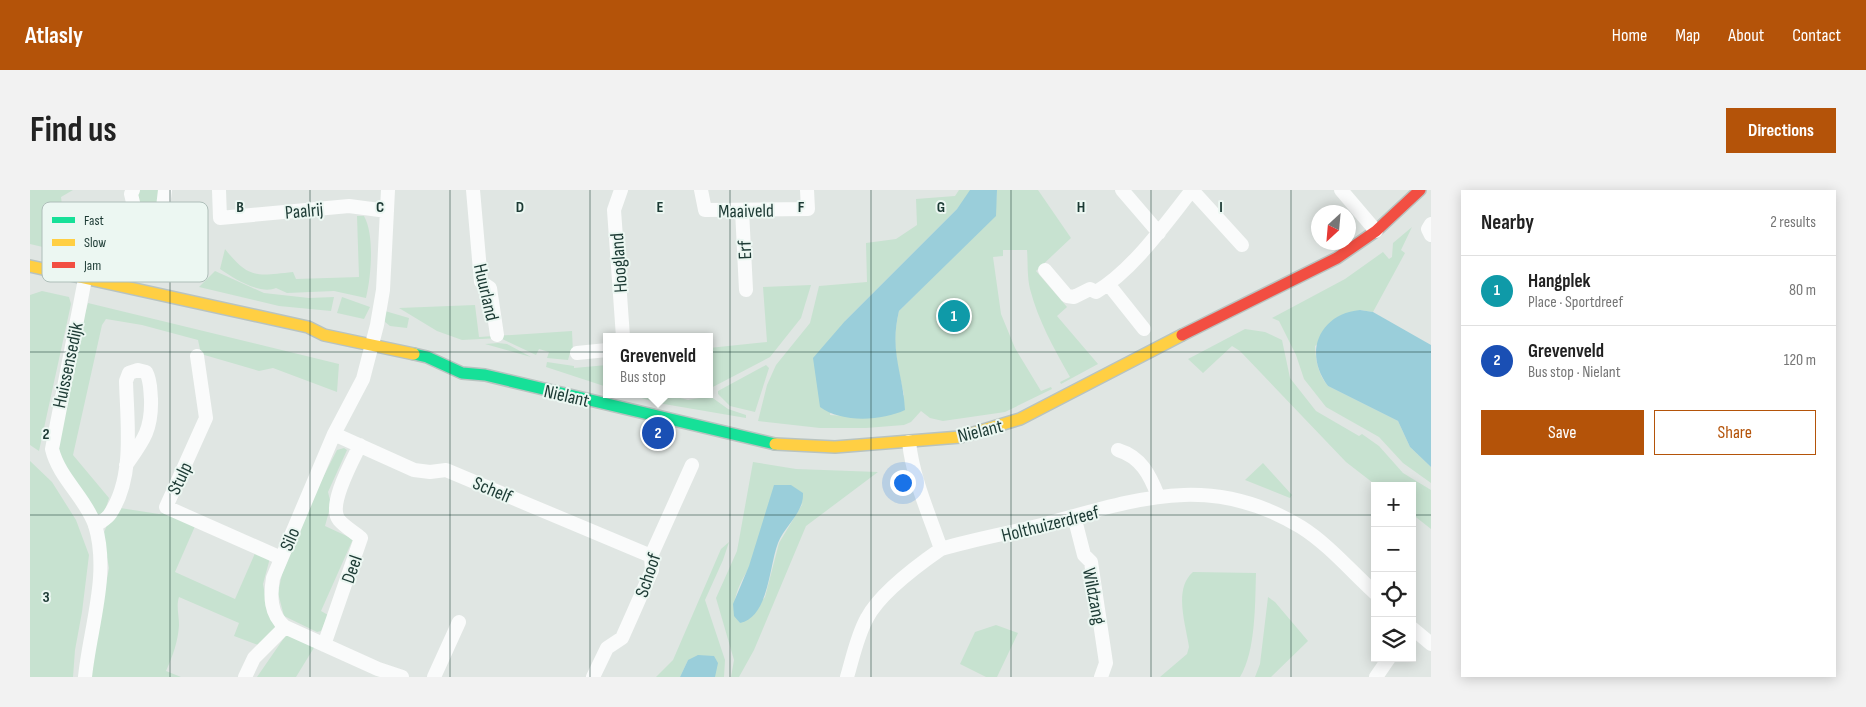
<!DOCTYPE html>
<meta charset="utf-8">
<style>
:root{--surface:#fff;--page:#f2f2f2;--text:#222;--muted:#767676;--line:#e0e0e0;--accent:#b45309}
body{margin:0;font-family:"Sofia Sans Condensed",sans-serif;background:var(--page);color:var(--text)}
.controls{position:absolute;right:15px;bottom:15px;display:grid;overflow:hidden;border-radius:0px;box-shadow:0 2px 12px #0003}
.controls button{width:45px;height:45px;display:grid;place-items:center;padding:0;border:0;border-bottom:1px solid var(--line);background:var(--surface);color:var(--text);font:25px sans-serif}
.compass{position:absolute;left:1281px;top:15px;width:45px;height:45px;border-radius:50%;background:var(--surface);box-shadow:0 2px 12px #0003;rotate:206deg}
.you{position:absolute;left:872px;top:292px;width:18px;height:18px;margin:-12px;border:4px solid #fff;border-radius:50%;background:#1a73e8;box-shadow:0 0 0 8px #1a73e833}
.badge{display:grid;place-items:center;width:32px;height:32px;border-radius:50%;background:var(--accent);color:#fff;font-size:16px;font-weight:700}
.pin{position:absolute;translate:-50% -50%;border:2px solid #fff;box-shadow:0 1px 5px #0006}
.popup{position:absolute;left:573px;top:143px;width:110px;height:65px;box-sizing:border-box;display:grid;place-content:center;border-radius:0px;background:var(--surface);filter:drop-shadow(0 1px 4px #0005);font-size:16px;white-space:nowrap;color:var(--muted)}
.popup b{font-size:19px;color:var(--text)}
.popup::after{content:'';position:absolute;left:50%;top:100%;margin-left:-10px;border:10px solid transparent;border-top-color:var(--surface)}
.list{margin:0;padding:0;list-style:none}
h2{display:flex;justify-content:space-between;align-items:center;height:65px;margin:0;padding:0 20px;font-size:21px}
h2 small{font-size:16px;font-weight:400;color:var(--muted)}
.list li{display:grid;grid-template-columns:32px 1fr auto;gap:15px;align-items:center;box-sizing:border-box;height:70px;padding:0 20px;border-top:1px solid var(--line)}
.list b{display:block;font-size:19px;white-space:nowrap}
.list p{margin:0;font-size:16px;white-space:nowrap;color:var(--muted)}
.list em{font-size:16px;font-style:normal;color:var(--muted)}
.actions{display:flex;gap:10px;padding:15px 20px}
.actions a{flex:1;padding:11px 0;border:1px solid var(--accent);border-radius:0px;text-align:center;font-size:18px;color:var(--accent)}
.actions .main{background:var(--accent);color:#fff}
.icon{flex:none;width:28px;height:28px;fill:none;stroke:currentColor;stroke-width:2;stroke-linecap:round;stroke-linejoin:round}
.map{position:relative;flex:none;width:1401px;height:487px;overflow:hidden;border-radius:0px}
header{display:flex;align-items:center;gap:30px;box-sizing:border-box;height:70px;padding:0 25px;background:var(--accent);color:#fff}
header strong{font-size:24px}
nav{display:flex;gap:28px;margin-inline-start:auto;font-size:18px}
.intro{display:flex;align-items:center;justify-content:space-between;box-sizing:border-box;height:120px;padding:0 30px}
h1{margin:0;font-size:35px}
.button{padding:12px 22px;border-radius:0px;background:var(--accent);color:#fff;font-size:18px;font-weight:700}
main{display:flex;gap:30px;padding:0 30px}
aside{flex:1;background:var(--surface);border-radius:0px;box-shadow:0 2px 12px #0003}
.map>svg:first-child{display:block}
.green{fill:#c7e2d0;fill-rule:evenodd}
.water{fill:#9aceda}
.lines{fill:none;stroke-linecap:round;stroke-linejoin:round}
.fast-casing{stroke:#b8c3c0;stroke-width:14}
.slow-casing{stroke:#b8c3c0;stroke-width:14}
.jam-casing{stroke:#b8c3c0;stroke-width:14}
.street{stroke:#fafbfb;stroke-width:14}
.fast{stroke:#16e098;stroke-width:11}
.slow{stroke:#ffcf43;stroke-width:11}
.jam{stroke:#f24e42;stroke-width:11}
.grid{fill:none;stroke:#1c3a34;stroke-width:1;stroke-opacity:0.55}
.labels{text-anchor:middle;stroke-width:4;stroke-linejoin:round;paint-order:stroke}
.street-label{font-size:19px;fill:#1c3a34;stroke:#ecf7f2}
.key{fill:#ecf7f2;stroke:#aebeb9;stroke-width:1}
.key-label{font-size:14px;fill:#1c3a34}
.grid-label{font-size:16px;text-anchor:middle;font-weight:bold;fill:#1c3a34;stroke:#ecf7f2;stroke-width:4;stroke-linejoin:round;paint-order:stroke}
</style>
<header>
<strong>Atlasly</strong>
<nav><a>Home</a><a>Map</a><a>About</a><a>Contact</a></nav>
</header>
<div class="intro"><h1>Find us</h1><a class="button">Directions</a></div>
<main>
<div class="map">
<svg width="1401" height="487" viewBox="0 0 1401 487">
<rect width="100%" height="100%" fill="#e0e6e3"/>
<path class="green" d="M0,0h43l-12,7 3,25 14,3 3,31 -51,-12z
M103,0h25l2,10 -2,18 -20,-2z
M929,0h11v3l-13,16 -112,112 -15,94 43,3 31,-23c-7,-31 -13,-52 -5,-84l96,-95 2,-26h41l33,48 -35,33 31,36 -10,9 41,48 -37,20 -1,-2 10,-5c-16,-28 -32,-57 -40,-88 -3,-13 -2,-27 -3,-39h-24v6l-10,1 8,57 14,34 26,43 10,-4 1,2 -47,23 -62,9 -13,-3 -9,-7 -10,11 -7,3 -38,3h-46l-62,-7 9,-36 9,-20 34,-42 9,-37 48,-4 -1,-39 30,-4 21,-14 -1,-26 39,-3zM920,117l15,8 -6,10 -15,-7z
M327,26h7c11,20 7,61 2,82l-32,-7 -47,2 -11,-5c-16,7 -43,-10 -56,-19l5,-20c24,30 31,27 68,23l3,7 63,-2z
M1382,37l-11,23 4,3 -32,59 -13,-2 -45,36c1,16 3,28 13,40l70,35 12,26 21,20v16l-28,-20 -24,-26 -53,-30 -22,-28 -8,-24 -17,-34 -7,-3 73,-39 38,-27 6,7 3,-2 1,-14z
M185,81l49,22 45,5 25,-1 -3,14 -52,-5 -80,-19z
M781,95l-10,33 -31,39 -61,32v-41l58,-6 -4,-55z
M12,101l27,6 2,7 -32,147 -9,-6v-150z
M312,107l28,10 -6,12 -27,-6z
M58,113l251,61 -2,28 -64,-24 -14,3 -58,-17 -3,-14 -56,-15 -36,-6 -4,6 -29,130 36,43 -5,16h-8l-41,-55 19,-107z
M445,115l4,32 93,-6 1,22h-3l-2,7 -21,-2 2,-6 -10,-3 -3,6 -36,-17 -38,2 -25,-9 -38,-23z
M355,121l24,7 -2,10 -17,-2 -5,-4z
M1215,139l20,3 17,8 8,38 26,33 43,25 3,-2 17,12 24,27 28,17v39l-19,-15v-28h-35l-31,-24 -106,-111 -8,-5 -29,27 -15,-14z
M468,153l9,1 24,13 -46,-13z
M517,172l27,4v2l33,-3v22l-61,-20z
M736,175l3,3 -14,44 -25,-6 -12,-12v-3z
M598,204h37l23,6 22,-4 18,13 18,6v3l-88,-15z
M314,258l3,2 -19,42 3,12 -6,22 28,13 -32,72 7,4 -7,16 -4,1 -33,-16 -6,-23 4,-19 33,-81 22,-43z
M0,271l22,21 24,38 13,35 -7,57 -7,38 -2,27h-43z
M723,272l43,7 82,3 -72,54 -52,124 -15,27h-8l3,-17 -18,-62 21,-47zM773,313l-24,40 -14,54 -25,26c-25,-32 43,-96 63,-120z
M1233,273l29,32 -2,3 -45,-18z
M90,318l39,6 10,-2 27,12 -21,48 60,27 21,-48 14,7 -7,26 4,22 10,20 -16,20 -27,-10 5,-13 -60,-26c-3,9 0,18 0,28 -1,17 -6,30 -13,46l15,6h-92l20,-109 -6,-33 4,-10z
M699,352l-6,18 -18,40 20,60 -1,17h-9l-27,-17 -8,17h-24l17,-17 48,-111z
M1163,382l63,1c-1,30 0,78 -16,104h-80l27,-23 2,-7c-3,-22 -16,-58 4,-75z
M1238,407l7,5 33,39 -37,36h-16l5,-13z
M966,435l22,8 -21,44h-11l-26,-13 15,-32z
M256,445l29,11 -19,31h-39z"/>
<path class="water" d="M940,0h27l-1,26 -97,95c-10,41 4,61 6,99 -23,11 -64,13 -85,-3l-7,-49 32,-37 112,-112z
M1330,120l13,2 58,33v122l-21,-20 -12,-26 -70,-35c-25,-33 -9,-72 32,-76z
M744,295h17l12,8c1,20 -18,32 -25,50 -9,23 -9,74 -38,80l-6,-7 -1,-12 16,-38z
M668,465l16,1 4,7 -3,14h-35l8,-17z"/>
<g class="lines">
<g class="fast-casing">
<path id="fast" d="M384,164l13,3 35,16 23,2 290,69"/>
</g>
<g class="slow-casing">
<path id="slow" d="M0,76l278,61 16,8 90,19
M745,254l60,3 125,-10 60,-18 162,-84"/>
</g>
<g class="jam-casing">
<path id="jam" d="M1152,145l155,-77 39,-27 44,-41"/>
</g>
<path class="street" d="M103,0l-2,4 5,21 9,5 17,-4 3,-26
M189,0l1,28 129,-12 38,5
M358,0l-5,100 -6,35 -14,54 -29,55 -61,144c-3,18 -3,36 12,49l93,42 24,8
M443,0l8,92 9,6 7,47
M591,0l-7,20 9,127
M671,0l4,20 103,-1 -1,-19
M1092,0l37,43
M1162,0l50,55
M1311,0l35,41
M712,20l4,80
M1401,34l-3,5 3,6
M1015,80l22,26 7,1 16,-8 6,3c37,-22 69,-68 96,-102
M1079,95l35,44
M547,163l30,-3
M167,166l9,62 -40,89 115,51
M304,244l80,36 16,2 16,-2 205,86
M879,252c4,37 20,72 32,107
M1088,260c23,7 32,25 40,46
M1044,326l10,39 7,7 15,101 -5,14
M65,336c5,-4 12,-7 15,-12 25,-37 17,-92 16,-133l3,-8 9,-3 8,2c5,9 4,17 5,27 1,31 -8,42 -25,66
M1382,438l19,16
M294,455l37,-107c-7,-6 -16,-11 -22,-18 -12,-15 14,-60 21,-75
M55,487c5,-50 25,-103 10,-152 -10,-28 -36,-47 -43,-76l33,-170
M215,487l9,-19 31,-31
M404,487l25,-55
M563,487l14,-29 15,-10 12,-27 18,-41 -1,-14 41,-91
M817,487c6,-20 10,-41 20,-59 13,-25 51,-53 74,-69 34,-10 69,-16 104,-25 93,-25 166,-52 256,3 27,17 50,44 74,66
M1346,487l13,-19"/>
<use href="#fast" class="fast"/>
<use href="#slow" class="slow"/>
<use href="#jam" class="jam"/>
</g>
<path class="grid" d="M140,0v487M280,0v487M420,0v487M560,0v487M700,0v487M841,0v487M981,0v487M1121,0v487M1261,0v487M0,162h1401M0,325h1345M1382,325h19"/>
<g class="labels">
<g class="street-label">
<text transform="translate(274 20) rotate(-5)" y="7">Paalrij</text>
<text transform="translate(716 20) rotate(-1)" y="7">Maaiveld</text>
<text transform="translate(714 60) rotate(-92)" y="7">Erf</text>
<text transform="translate(588 73) rotate(-94)" y="7">Hoogland</text>
<text transform="translate(457 102) rotate(77)" y="7">Huurland</text>
<text transform="translate(37 175) rotate(-78)" y="7">Huissensedijk</text>
<text transform="translate(537 205) rotate(13)" y="7">Nielant</text>
<text transform="translate(950 240) rotate(-14)" y="7">Nielant</text>
<text transform="translate(149 288) rotate(-65)" y="7">Stulp</text>
<text transform="translate(463 299) rotate(23)" y="7">Schelf</text>
<text transform="translate(1020 333) rotate(-14)" y="7">Holthuizerdreef</text>
<text transform="translate(259 349) rotate(-67)" y="7">Silo</text>
<text transform="translate(321 379) rotate(-71)" y="7">Deel</text>
<text transform="translate(617 385) rotate(-72)" y="7">Schoof</text>
<text transform="translate(1065 406) rotate(79)" y="7">Wildzang</text>
</g>
</g>
<rect x="12" y="12" width="166" height="80" rx="8" class="key"/>
<rect x="22" y="27" width="23" height="6" fill="#16e098"/>
<rect x="22" y="49" width="23" height="7" fill="#ffcf43"/>
<rect x="22" y="72" width="23" height="6" fill="#f24e42"/>
<g class="key-label">
<text x="54" y="35">Fast</text>
<text x="54" y="57">Slow</text>
<text x="54" y="80">Jam</text>
</g>
<g class="grid-label">
<text x="210" y="22">B</text>
<text x="350" y="22">C</text>
<text x="490" y="22">D</text>
<text x="630" y="22">E</text>
<text x="771" y="22">F</text>
<text x="911" y="22">G</text>
<text x="1051" y="22">H</text>
<text x="1191" y="22">I</text>
<text x="16" y="249">2</text>
<text x="16" y="412">3</text>
</g>
</svg>
<div class="controls">
<button>+</button>
<button>−</button>
<button><svg class="icon" aria-label="locate" viewBox="0 0 24 24"><circle cx="12" cy="12" r="6"/><path d="M12 2v4M12 18v4M2 12h4M18 12h4"/></svg></button>
<button><svg class="icon" aria-label="layers" viewBox="0 0 24 24"><path d="M12 4l9 5-9 5-9-5zM3 14l9 5 9-5"/></svg></button>
</div>
<svg class="compass" viewBox="-18 -18 36 36"><path d="M0-13l5 13h-10z" fill="#e53935"/><path d="M0 13l5-13h-10z" fill="#767676"/></svg>
<div class="you"></div>
<div class="pin badge" style="left:924px;top:126px;background:#0f9aa8">1</div>
<div class="pin badge" style="left:628px;top:243px;background:#1a4fb4">2</div>
<div class="popup"><b>Grevenveld</b>Bus stop</div>
</div>
<aside>
<h2>Nearby<small>2 results</small></h2>
<ul class="list">
<li><span class="badge" style="background:#0f9aa8">1</span><div><b>Hangplek</b><p>Place · Sportdreef</p></div><em>80 m</em></li>
<li><span class="badge" style="background:#1a4fb4">2</span><div><b>Grevenveld</b><p>Bus stop · Nielant</p></div><em>120 m</em></li>
</ul>
<div class="actions"><a class="main">Save</a><a>Share</a></div>
</aside>
</main>
